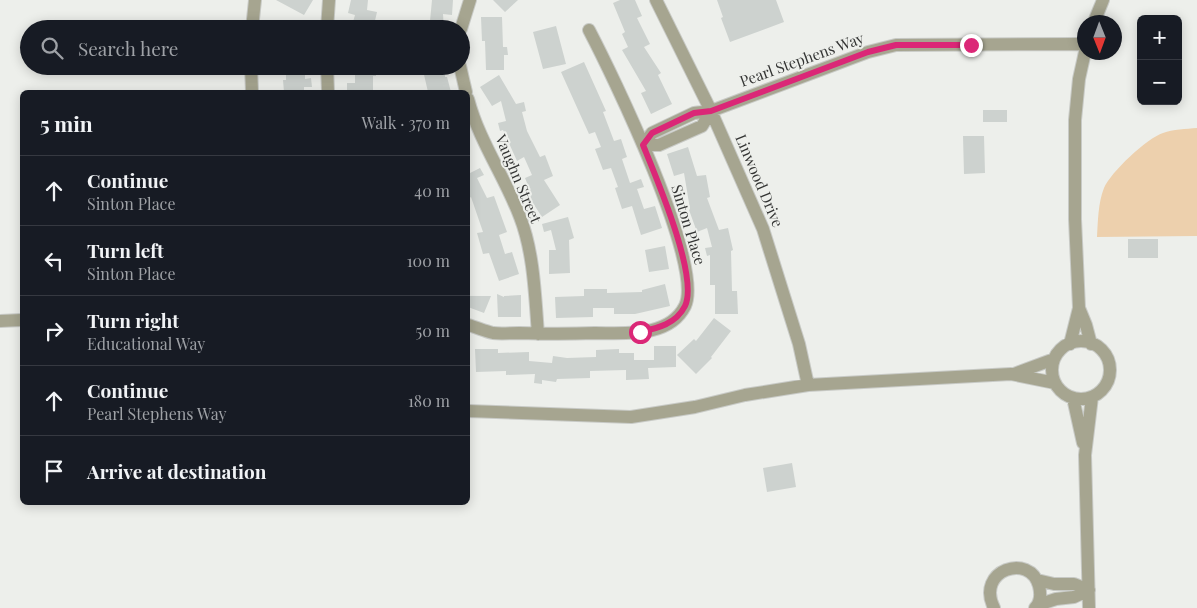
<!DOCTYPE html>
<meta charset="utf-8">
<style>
:root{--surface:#171b24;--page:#20242c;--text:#f1f3f6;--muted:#9ea1a6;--line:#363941}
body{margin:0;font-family:"Playfair Display",serif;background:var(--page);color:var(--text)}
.controls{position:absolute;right:15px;top:15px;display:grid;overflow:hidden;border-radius:8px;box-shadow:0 2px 12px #0003}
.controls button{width:45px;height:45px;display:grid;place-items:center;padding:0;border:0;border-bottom:1px solid var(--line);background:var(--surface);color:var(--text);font:25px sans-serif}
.compass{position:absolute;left:1077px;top:15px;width:45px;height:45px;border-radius:50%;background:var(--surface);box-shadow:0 2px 12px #0003;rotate:179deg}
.stop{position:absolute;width:15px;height:15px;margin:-11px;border:4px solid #db2777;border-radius:50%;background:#fff}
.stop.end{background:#db2777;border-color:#fff;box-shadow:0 1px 5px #0008}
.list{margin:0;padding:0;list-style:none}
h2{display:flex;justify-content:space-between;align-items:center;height:65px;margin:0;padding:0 20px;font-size:21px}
h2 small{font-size:16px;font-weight:400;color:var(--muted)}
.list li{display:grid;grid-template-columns:32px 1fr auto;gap:15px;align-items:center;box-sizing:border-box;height:70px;padding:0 20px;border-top:1px solid var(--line)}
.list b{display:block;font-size:19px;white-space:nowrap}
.list p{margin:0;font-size:16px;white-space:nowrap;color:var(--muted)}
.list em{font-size:16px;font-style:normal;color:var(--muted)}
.icon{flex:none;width:28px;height:28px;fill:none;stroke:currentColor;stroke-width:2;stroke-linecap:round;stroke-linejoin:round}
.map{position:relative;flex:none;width:1197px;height:608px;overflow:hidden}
.search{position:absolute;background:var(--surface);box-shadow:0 2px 12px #0003;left:20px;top:20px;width:450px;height:55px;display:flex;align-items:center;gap:12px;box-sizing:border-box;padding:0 18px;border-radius:28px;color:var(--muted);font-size:19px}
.panel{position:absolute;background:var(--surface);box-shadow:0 2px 12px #0003;left:20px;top:90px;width:450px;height:415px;border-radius:8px}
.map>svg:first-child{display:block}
.green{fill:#edd0ad}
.building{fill:#cdd2cf}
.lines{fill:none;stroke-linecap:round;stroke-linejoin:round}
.minor-casing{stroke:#c8cac6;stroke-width:14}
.minor{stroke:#a6a590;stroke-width:12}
.route{stroke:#db2777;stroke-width:6}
.labels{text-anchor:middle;stroke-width:4;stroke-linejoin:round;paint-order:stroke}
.street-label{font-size:15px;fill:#343534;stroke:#edefeb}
</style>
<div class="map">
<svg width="1197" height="608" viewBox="0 0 1197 608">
<rect width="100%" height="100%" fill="#edefeb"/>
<path class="green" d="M1197,128v108l-100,1c1,-16 1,-34 7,-49 7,-16 43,-50 59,-55 10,-4 23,-4 34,-5z"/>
<path class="building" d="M276,0h37l-9,15z
M351,0h17l-1,10 10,2 -4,17h-22l4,-14 -7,-2z
M432,0h21l-1,15 -9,-1 1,15h-21l-1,-8h8z
M493,0h25l-13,12z
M620,0h15l7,16 -5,2 13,26 -6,3 17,26 -3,2 14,29 -21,10 -10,-21 5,-2 -24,-41 6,-3 -6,-13 3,-2 -12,-29z
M717,0h59l8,22 -54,20 -9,-24 2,-1z
M481,17h21l1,30h4l1,8h-4v15h-18l-1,-29h-3z
M283,21l26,1v7h-26z
M556,26l10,38 -23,5 -10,-37z
M584,62l22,49 -3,1 11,29 7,-2 6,18 -5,2 8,24 11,-4 3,8 -7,2 7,20 11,-3 7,22 -21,7 -9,-29 -10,3 -7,-21 3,-1 -7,-19 -8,2 -8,-21 6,-2 -6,-15 -6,2 -28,-62z
M286,66h19v13l6,-1 1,9h-8v5h-20l-1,-12h3z
M422,66h23v11h2l4,15h-23z
M355,68h21v8h-3v15h-26v-8h8z
M499,75l17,29 8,-2 2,9 -4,1 5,19 13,26 5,-2 8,21 -9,4 16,25 -18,12 -13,-20 3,-2 -7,-17 7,-3 -8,-18 -7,4 -14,-31 -3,1 -2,-8 8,-2 -5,-20 -9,5 -12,-19z
M983,110h24v12h-24z
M963,136h21l1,37 -21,1z
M688,147l9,29 9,-1 4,22 -3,1 12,32 9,-2 5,22 -2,1 1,40h5l1,23h-23v-29h-5v-30l-3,1 -2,-8 7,-1 -5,-19 -10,4 -8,-22 1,-1 -6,-36 -10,3 -7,-22z
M480,168l4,7 -7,3 10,20 7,-2 13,36 -8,3 6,19 7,-2 7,22 -20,7 -10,-28 -6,1 -6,-21 6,-1 -12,-35 -3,2v-25z
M568,217l6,21 -5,2 1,33 -21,1v-24h7l-5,-20 -7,2 -2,-8z
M1128,239h30v19h-30z
M665,246l4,23 -20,3 -4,-22z
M665,284l5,22 -35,8h-21v-6h-21v9l-37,1 -1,-21 29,-1v-7h23v4l35,-1v-2z
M497,294l7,3v-1l17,-1v22h-23z
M468,296h23l-7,17 -16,-6z
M714,318l17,13 -20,26 1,1 -16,16 -19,-19 17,-16 2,2z
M654,346h22v21l-28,1 1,11 -23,1v-10l-36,1v7l-33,1 -1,3 -14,-2v4l-8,-1 1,-9 -29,1v-4l-30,1 -1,-23h23v4l31,-1v9l23,2 1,-7 14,2 29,-1v-7l23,-1v4h15v7h20z
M792,463l4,24 -29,5 -4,-24z"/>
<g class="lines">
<g class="minor-casing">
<path id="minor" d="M656,0l55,111 52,118 36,115 9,41
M1094,22l9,-22
M252,29l3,-29
M327,29l2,-29
M461,29l9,-29
M1085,52l-6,27 -4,41v99l4,89 7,17 5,19
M251,66l1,26
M327,66l1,26
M460,66l6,26
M468,99c11,42 37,78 52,118 14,36 15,79 18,117
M643,145l9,-12 42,-20 17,-2 157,-59 28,-7 188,-1
M643,145h16l43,-19 9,-15
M0,321l22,-1
M468,325c8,2 16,6 25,8 8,1 18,0 26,0 26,1 51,1 76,0 30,0 74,5 90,-27 20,-41 -73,-232 -96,-276
M1052 370a29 29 0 1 1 58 0a29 29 0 1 1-58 0Z
M1070,344l9,-36
M1014,374l40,-15
M1073,398l10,45
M468,411l163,6 64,-10 50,-12 63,-10 203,-11 44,9
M1037,580l17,4h20l15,6
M1038,605l18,-6 18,-2 15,-7
M994,608c-19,-38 36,-56 45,-22 2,8 2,16 -4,22
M1089,608l-4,-153 7,-58"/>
</g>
<use href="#minor" class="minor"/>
</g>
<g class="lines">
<path class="route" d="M640,332c18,-4 36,-8 45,-26 14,-29 -29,-129 -42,-161l9,-12 42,-20 17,-2 157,-59 28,-7h75"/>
</g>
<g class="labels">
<g class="street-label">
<text transform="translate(802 60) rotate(-20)" y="5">Pearl Stephens Way</text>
<text transform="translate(518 179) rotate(67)" y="5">Vaughn Street</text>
<text transform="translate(759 181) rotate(67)" y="5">Linwood Drive</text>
<text transform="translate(688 225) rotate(73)" y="5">Sinton Place</text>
</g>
</g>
</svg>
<div class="controls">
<button>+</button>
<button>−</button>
</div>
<svg class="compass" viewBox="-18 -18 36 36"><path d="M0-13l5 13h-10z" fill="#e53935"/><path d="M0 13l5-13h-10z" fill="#9ea1a6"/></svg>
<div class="stop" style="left:640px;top:332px"></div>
<div class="stop end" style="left:971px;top:45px"></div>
<div class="search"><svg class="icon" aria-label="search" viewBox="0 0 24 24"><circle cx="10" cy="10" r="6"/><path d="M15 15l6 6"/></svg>Search here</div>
<section class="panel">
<h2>5 min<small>Walk · 370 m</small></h2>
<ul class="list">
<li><svg class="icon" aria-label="ahead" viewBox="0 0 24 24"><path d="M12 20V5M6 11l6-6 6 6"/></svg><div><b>Continue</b><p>Sinton Place</p></div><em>40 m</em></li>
<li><svg class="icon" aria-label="left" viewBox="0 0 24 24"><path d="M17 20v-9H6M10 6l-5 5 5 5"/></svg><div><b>Turn left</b><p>Sinton Place</p></div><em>100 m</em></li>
<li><svg class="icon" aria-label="right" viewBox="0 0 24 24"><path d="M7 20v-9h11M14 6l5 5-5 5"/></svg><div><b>Turn right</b><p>Educational Way</p></div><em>50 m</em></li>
<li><svg class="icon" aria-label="ahead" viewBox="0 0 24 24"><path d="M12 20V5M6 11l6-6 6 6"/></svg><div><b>Continue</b><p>Pearl Stephens Way</p></div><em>180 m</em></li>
<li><svg class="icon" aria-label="arrive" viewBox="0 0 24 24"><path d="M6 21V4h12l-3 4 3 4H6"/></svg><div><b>Arrive at destination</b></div></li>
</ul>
</section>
</div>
